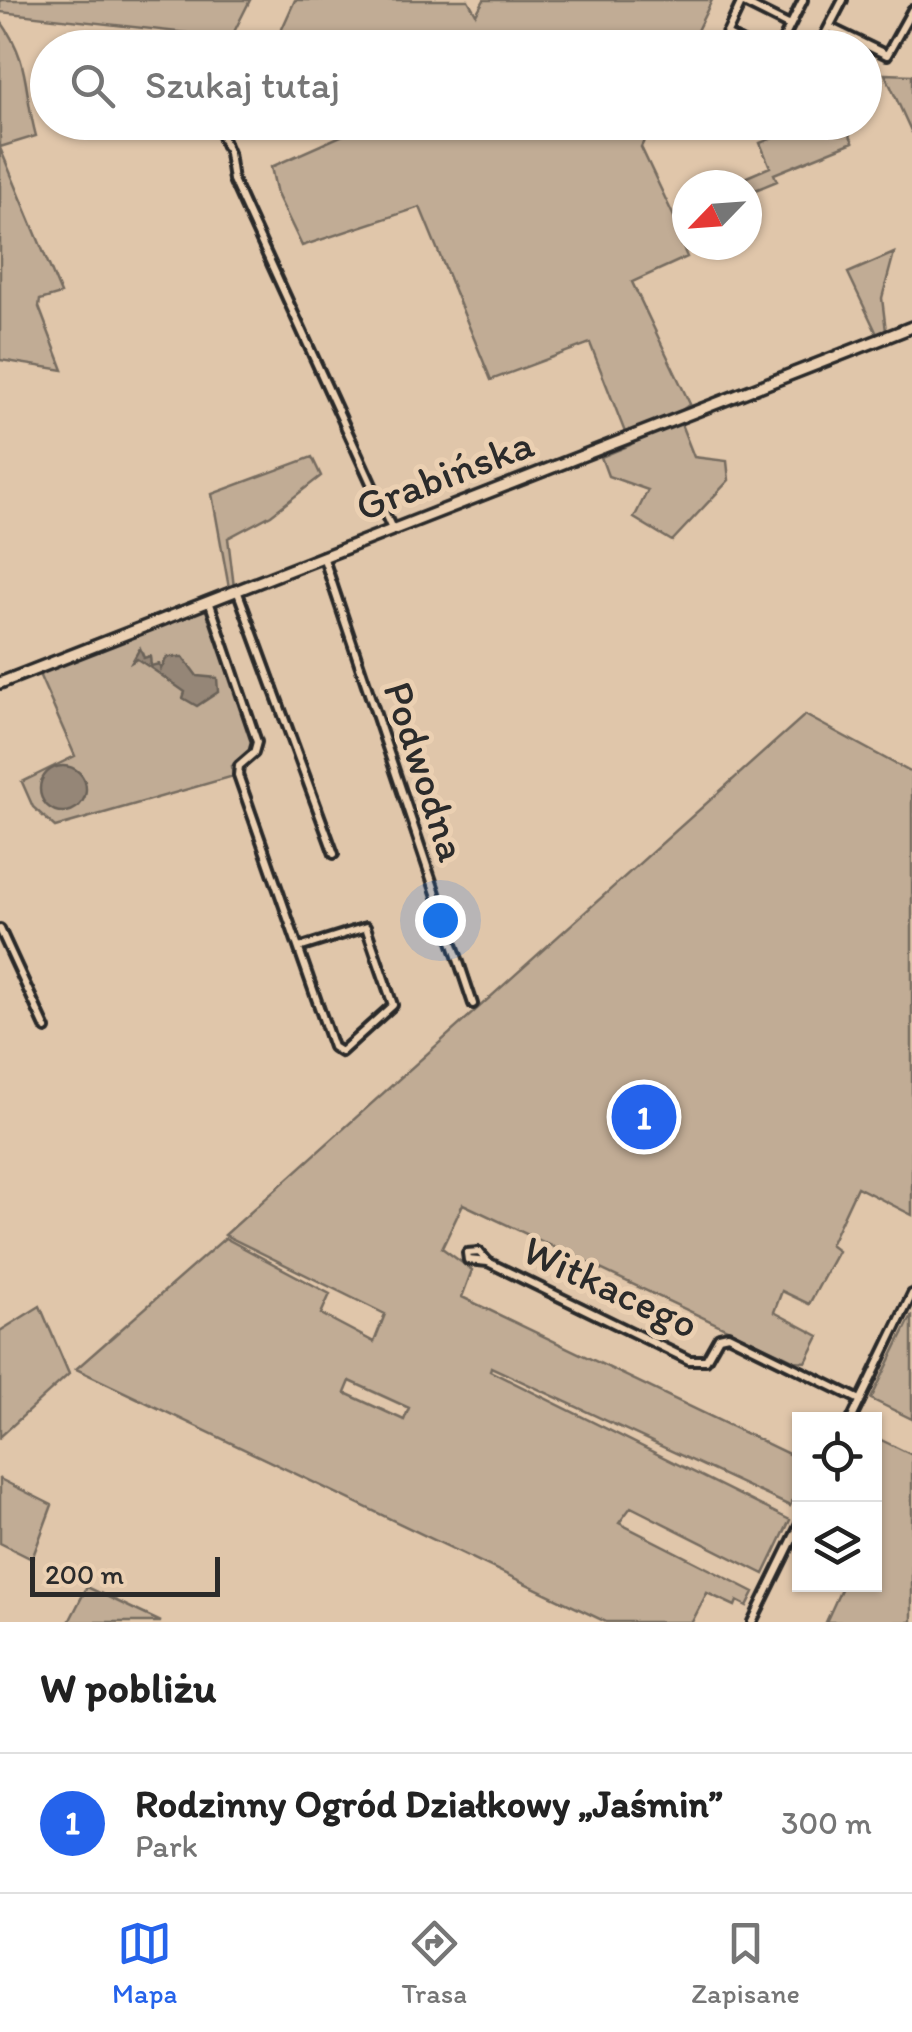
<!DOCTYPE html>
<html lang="pl">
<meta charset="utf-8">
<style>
:root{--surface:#fff;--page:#f2f2f2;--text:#222;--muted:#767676;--line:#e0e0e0;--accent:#2563eb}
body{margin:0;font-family:Itim,sans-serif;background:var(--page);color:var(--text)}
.controls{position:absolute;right:30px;bottom:30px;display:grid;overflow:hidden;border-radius:0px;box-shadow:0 2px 8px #0004}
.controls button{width:90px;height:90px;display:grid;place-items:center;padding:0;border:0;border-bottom:2px solid var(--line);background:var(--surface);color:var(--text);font:50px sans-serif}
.compass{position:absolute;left:672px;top:170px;width:90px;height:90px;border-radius:50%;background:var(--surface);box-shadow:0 2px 8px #0004;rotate:245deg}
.scale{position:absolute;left:30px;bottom:25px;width:190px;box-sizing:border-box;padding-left:10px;border:5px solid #2b2b2b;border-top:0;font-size:28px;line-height:35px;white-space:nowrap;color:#2b2b2b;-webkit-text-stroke:8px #ebd0b2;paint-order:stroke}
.you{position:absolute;left:440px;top:920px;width:35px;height:35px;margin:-25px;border:8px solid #fff;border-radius:50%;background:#1a73e8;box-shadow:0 0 0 15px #1a73e833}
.badge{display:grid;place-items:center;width:65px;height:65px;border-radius:50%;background:var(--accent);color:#fff;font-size:32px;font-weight:700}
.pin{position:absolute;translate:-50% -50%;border:5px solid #fff;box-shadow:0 2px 10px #0006}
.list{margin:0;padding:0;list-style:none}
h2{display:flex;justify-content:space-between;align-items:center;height:130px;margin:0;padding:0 40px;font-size:42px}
h2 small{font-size:32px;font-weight:400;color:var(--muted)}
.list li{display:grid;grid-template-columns:65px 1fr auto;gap:30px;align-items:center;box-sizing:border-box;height:140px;padding:0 40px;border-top:2px solid var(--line)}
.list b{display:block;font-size:38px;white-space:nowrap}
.list p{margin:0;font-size:32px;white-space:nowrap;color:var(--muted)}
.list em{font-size:32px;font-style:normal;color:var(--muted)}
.icon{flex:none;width:55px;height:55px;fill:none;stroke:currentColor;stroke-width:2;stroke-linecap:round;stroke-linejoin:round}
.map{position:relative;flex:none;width:912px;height:1622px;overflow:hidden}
.search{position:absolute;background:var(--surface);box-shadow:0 2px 8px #0004;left:30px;right:30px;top:30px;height:110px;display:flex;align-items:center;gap:25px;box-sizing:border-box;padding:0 35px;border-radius:55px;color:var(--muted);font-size:38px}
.sheet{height:270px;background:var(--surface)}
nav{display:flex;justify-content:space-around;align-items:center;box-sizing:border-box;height:140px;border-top:2px solid var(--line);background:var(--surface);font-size:28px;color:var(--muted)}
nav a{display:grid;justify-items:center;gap:5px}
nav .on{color:var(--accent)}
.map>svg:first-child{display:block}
.green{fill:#c1ac95;stroke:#766c60;stroke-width:2.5;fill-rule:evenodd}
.water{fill:#958677;stroke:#6b6259;stroke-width:2.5}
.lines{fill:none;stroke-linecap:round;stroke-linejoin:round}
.street-casing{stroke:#2b2b2b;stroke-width:14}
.secondary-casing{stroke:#2b2b2b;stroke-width:16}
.street{stroke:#ebd0b2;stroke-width:6}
.secondary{stroke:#ebd0b2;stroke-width:9}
.labels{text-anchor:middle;stroke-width:10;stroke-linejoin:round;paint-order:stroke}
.street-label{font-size:42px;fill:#2b2b2b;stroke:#ebd0b2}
</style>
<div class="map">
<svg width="912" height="1622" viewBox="0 0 912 1622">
<rect width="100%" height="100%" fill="#e0c6aa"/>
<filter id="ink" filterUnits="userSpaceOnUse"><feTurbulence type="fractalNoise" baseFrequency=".01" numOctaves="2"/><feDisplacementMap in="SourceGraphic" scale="20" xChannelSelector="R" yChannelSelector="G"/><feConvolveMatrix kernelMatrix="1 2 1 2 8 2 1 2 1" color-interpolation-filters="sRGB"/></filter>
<g filter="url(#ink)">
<path class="green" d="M0,0h250l-19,38 -231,-26z
M295,0h173l8,14 8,-14h228l-23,47 -346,1 -66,-8z
M0,20c31,43 23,69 36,116l-36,11z
M885,74l27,1v58z
M370,123h283l-12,24 34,72 12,-5v25l-5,6 5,12 -55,25 58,122 -13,10 17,43 33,4 2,19 -57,61 -38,-23 14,-28 -40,-14 -7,-19 29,-12 -40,-102 -99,37 -71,-173 -118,39 -25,-52 -6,-27z
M810,123h34l9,19 -79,32 3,7 -29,12 -6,-14 28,-12 -10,-24z
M0,148l61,146 -21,6 -1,7 24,63 -63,-10z
M894,253l-12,45 4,33 -9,3 -29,-61z
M312,457l9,19 -50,39 -43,23 6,49 -5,1 -17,-94z
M207,607l46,133 -3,10 -19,17 3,9 -179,51 -22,-20 -11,-25 53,-26 -36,-82z
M805,715l107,58v442l-55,-28 -27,58 8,6 -29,53 -27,-13 -8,21 45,24 -13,26 -11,-1 -332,-157 -21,44 30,22 -10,27 337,162v43l-6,-3 -3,7 -299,-139 -1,4 300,149 -26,54 -133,-67 -12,16 135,69 -7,14 -10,-5 -2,5 -28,-13 -15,29h-86l-530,-253 149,-131 105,56 -9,20 53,28 11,-28 -160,-79zM350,1381l59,27 -5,12 -59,-27z
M40,1306l29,68 -69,63v-106z
M912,1315v104l-41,-20z
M875,1437l37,18v167h-86l17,-37 31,-1z
M0,1479l52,26 -20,54 -32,-16z
M87,1587l74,35h-92z"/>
<path class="water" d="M140,648l4,10 6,-2 1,10 8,-2 2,5 6,-12h16l14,19 20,2 1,14 -21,14 -14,-8 2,-6c-19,-13 -30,-22 -48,-33l-5,3z
M40 789a23 23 0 1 1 46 0a23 23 0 1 1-46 0Z"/>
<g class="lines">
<g class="street-casing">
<path id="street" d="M742,2l48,24
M829,27l58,28 25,-45
M726,34l26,14
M179,42l3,6
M720,48l22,-47
M779,48l24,-48
M818,48l25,-48
M216,122l13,31 4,27 159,349
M323,556l150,448
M237,590l97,264
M209,601l48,141 -3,11 -15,13 -1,9 95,272 8,5 52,-47 -27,-78 -67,21
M0,929l46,100
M488,1262l-9,-10 -12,1 1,7 20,2 201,98h17l13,-23 9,-2 132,65
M851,1420l61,-126
M752,1622l48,-98"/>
</g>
<g class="secondary-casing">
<path id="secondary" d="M0,683l912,-356"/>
</g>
<use href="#street" class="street"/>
<use href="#secondary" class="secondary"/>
</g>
</g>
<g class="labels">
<g class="street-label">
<text transform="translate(444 474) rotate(-21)" y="15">Grabińska</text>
<text transform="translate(426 771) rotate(72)" y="15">Podwodna</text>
<text transform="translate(611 1286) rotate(25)" y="15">Witkacego</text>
</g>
</g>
</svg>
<div class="controls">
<button><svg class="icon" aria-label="locate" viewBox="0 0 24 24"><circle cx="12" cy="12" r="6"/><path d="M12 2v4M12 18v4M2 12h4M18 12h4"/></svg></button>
<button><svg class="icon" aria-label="layers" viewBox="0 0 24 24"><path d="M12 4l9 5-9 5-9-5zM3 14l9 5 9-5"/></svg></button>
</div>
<svg class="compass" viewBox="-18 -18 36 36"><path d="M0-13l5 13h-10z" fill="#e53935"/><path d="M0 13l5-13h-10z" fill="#767676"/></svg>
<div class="scale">200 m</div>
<div class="you"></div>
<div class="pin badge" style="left:644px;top:1117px">1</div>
<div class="search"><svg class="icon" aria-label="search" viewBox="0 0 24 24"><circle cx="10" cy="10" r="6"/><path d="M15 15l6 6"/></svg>Szukaj tutaj</div>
</div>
<section class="sheet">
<h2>W pobliżu<small></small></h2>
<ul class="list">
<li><span class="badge">1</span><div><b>Rodzinny Ogród Działkowy „Jaśmin”</b><p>Park</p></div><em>300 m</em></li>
</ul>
</section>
<nav>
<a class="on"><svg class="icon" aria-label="map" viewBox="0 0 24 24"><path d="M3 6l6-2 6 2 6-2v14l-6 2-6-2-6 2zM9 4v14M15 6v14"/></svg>Mapa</a>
<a><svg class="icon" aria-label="directions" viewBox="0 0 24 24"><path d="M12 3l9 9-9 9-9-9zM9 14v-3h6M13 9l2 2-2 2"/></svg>Trasa</a>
<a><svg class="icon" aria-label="saved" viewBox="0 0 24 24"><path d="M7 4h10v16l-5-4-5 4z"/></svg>Zapisane</a>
</nav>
